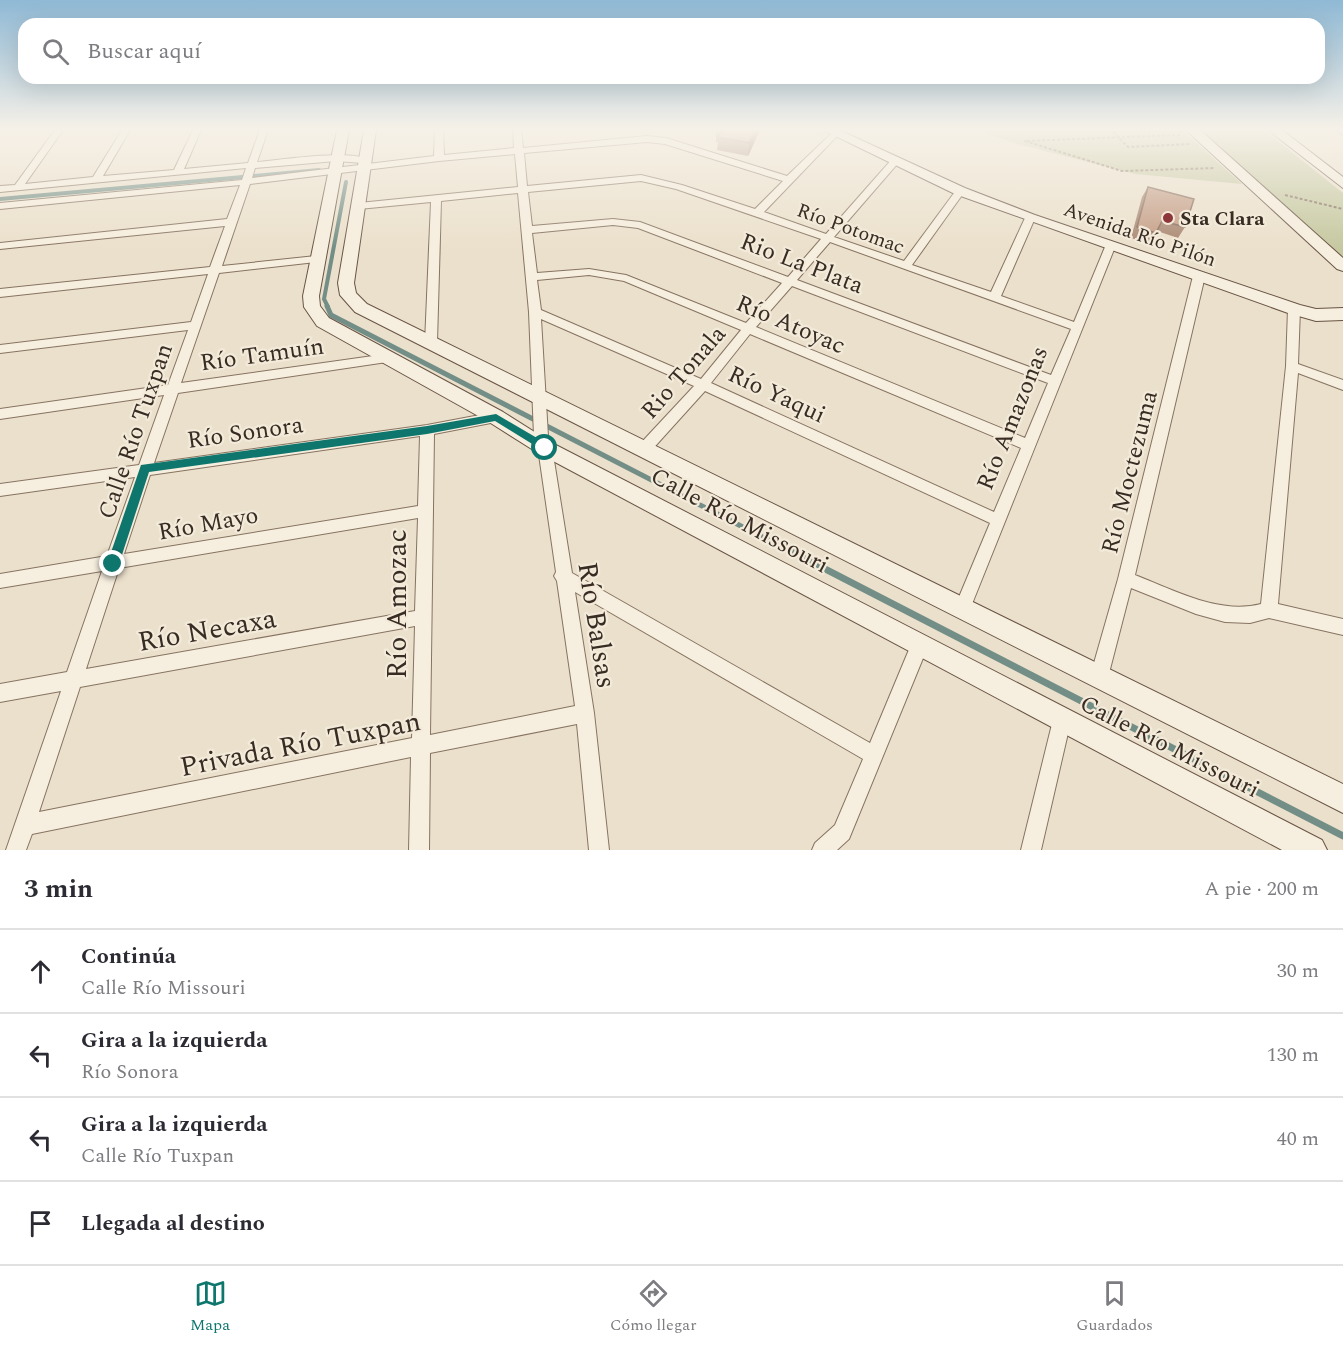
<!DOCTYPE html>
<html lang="es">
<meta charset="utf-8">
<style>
:root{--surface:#fff;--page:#f2f2f3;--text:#2b2b33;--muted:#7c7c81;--line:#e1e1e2;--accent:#0f766e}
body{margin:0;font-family:Spectral,serif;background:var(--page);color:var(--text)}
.stop{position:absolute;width:18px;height:18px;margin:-14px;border:4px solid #0f766e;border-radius:50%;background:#fff}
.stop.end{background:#0f766e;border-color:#fff;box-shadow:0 2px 6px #0008}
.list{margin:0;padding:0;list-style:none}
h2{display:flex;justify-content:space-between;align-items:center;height:78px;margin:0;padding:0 24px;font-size:26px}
h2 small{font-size:20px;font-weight:400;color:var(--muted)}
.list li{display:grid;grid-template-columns:39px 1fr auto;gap:18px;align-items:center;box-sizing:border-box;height:84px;padding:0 24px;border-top:2px solid var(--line)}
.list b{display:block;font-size:22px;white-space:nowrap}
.list p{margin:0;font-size:20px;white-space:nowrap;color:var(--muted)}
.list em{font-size:20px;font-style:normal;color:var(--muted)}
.icon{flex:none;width:33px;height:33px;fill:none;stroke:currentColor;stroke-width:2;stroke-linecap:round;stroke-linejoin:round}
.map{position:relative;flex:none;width:1343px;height:850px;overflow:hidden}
.search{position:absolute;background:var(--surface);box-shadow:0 6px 24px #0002;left:18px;right:18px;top:18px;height:66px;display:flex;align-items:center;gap:15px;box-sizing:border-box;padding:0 21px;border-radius:18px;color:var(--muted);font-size:22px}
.sheet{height:414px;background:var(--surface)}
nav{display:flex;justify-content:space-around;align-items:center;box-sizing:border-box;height:84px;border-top:2px solid var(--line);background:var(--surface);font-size:16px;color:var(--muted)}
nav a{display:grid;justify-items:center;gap:3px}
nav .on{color:var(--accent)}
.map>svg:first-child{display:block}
.green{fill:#c5c8a0}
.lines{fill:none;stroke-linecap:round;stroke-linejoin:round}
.stream-far2{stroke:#728e86;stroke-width:4}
.stream-far1{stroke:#728e86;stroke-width:5}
.stream{stroke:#728e86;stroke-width:7}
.street-casing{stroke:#867361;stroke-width:2}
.secondary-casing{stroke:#685444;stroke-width:2}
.path{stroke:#867361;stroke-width:2;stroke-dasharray:3 2;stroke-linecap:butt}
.street{fill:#f6eede;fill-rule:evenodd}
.secondary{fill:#f6eede;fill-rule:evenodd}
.wall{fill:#a98772}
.shaded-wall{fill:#896e5d}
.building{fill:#c49d85;stroke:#896e5d;stroke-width:1.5}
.route{fill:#0f766e}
.poi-dot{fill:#8e373b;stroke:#f3eada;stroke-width:2}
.labels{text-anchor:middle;stroke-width:4.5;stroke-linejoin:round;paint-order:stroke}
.far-poi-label{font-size:20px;font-weight:bold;fill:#382c23;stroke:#f3eada;text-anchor:start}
.far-street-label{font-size:20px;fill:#382c23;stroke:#f3eada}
.street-label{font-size:24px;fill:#382c23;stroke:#f3eada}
.near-street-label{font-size:28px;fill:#382c23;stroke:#f3eada}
</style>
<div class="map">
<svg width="1343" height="850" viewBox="0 0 1343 850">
<rect width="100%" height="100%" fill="#ebe0cb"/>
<path class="green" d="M977,130h205l60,54 -107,-10 -117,-30z
M1194,130h70l79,63v70z"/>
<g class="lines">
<path class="stream-far2" d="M0,199l319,-29
M328,307l-4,-8 22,-117"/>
<path class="stream-far1" d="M327,306l4,9 439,226"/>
<path class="stream" d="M767,539l576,297"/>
<g class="street-casing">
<path id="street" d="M55,130h8l-38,54 68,-7 29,-47h8l-27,46 71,-6 19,-40h8l-17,39 64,-6 12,-33h8l-11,32c22,-2 96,-13 112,-2l-5,3 -28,-2 -81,7 -3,10 182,-22 1,-26h8l1,25 70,-7 -1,-18h8l2,18 124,-12 19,2 121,38 48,-46 4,3 -1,2 -74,77 62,22 67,-76h6v4l-65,75 70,24 53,-72h6l2,2 -53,74 79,27 34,-74 5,-3 4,1 1,2 -34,78 73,26 31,-75 5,-3 5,3 -145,362 -2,5 -6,3 -6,-3 -2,-5 36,-86 -285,-132 -56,62h-10l-2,-4 2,-4 55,-59 -153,-67 7,117 4,12 20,125 298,170 43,-103 6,-2 6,2 3,6 -79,193 -12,11h-25l3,-7 20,-18 28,-66 -288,-167 19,121 15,137h-20l-12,-126 -147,29 -1,97h-20l2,-93 -379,77 -6,16h-20l55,-159 -61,11v-18l67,-12 35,-101 -102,17v-14l107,-18 28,-79 -135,19v-12l139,-19 25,-70 -164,24v-10l168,-24 20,-55 -188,23v-8l191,-23 17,-48 -208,23v-8l210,-22 15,-41 -225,23v-6l227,-24 13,-34 -240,24v-6l242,-23 4,-12 -246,24v-6l15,-1zM647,142l18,2 118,37 -28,28 -73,-24 -41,-10 -114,11 -3,-33zM515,154l3,33 -159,16 -5,3 5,3 72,-7 -6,141 6,4 6,-4 4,-142 77,-8 11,119 5,124 4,12 18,124 -2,4 3,5 18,125 -145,29 4,-301 62,-12 7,-5 -2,-4 -5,-1 -69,13 -273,38 24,-70 209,-31 6,-4 -6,-4 -206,29 38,-110 97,-11 5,-3 -5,-3 -94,10 28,-82 189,-23zM641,181l35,8 145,50 -33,38 -148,-55 -27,-3 -81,7 -4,-34zM613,225l25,3 144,55 -36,40 -120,-48 -37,-6 -52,4 -5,-40zM830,242l241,87 -20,46 -254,-95zM589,275l35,6 117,49 -40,49 -160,-69 -4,-30zM792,286l256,97 -23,55 -269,-111zM750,334l271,114 -27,64 -283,-129zM420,436l-2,70 -294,48 26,-79zM418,518l-3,93 -329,58 33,-101zM415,626l-3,112 -373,74 41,-125z
M1336,130h7v5z
M1199,273l6,3 -70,299c39,15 84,40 126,29l25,-238 2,-57 2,-3h8l2,3 -2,55 45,16v10l-45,-17 -20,231 65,15v16l-74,-17 -19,5 -25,-1 -29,-8 -65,-26 -23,89 -3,6 -6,3 -6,-3 -3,-6 28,-98 75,-303z
M1062,711l6,3 3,6 -30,130h-20l32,-130 3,-6z"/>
</g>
<g class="secondary-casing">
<path id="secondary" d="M337,130h12l-30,166 1,10 9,12 174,94 49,31 770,397 5,10h-45l-744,-397 -49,-31 -172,-96 -13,-19 -1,-11z
M364,130h12l-22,153 2,10 11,11 976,480v29l-988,-501 -15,-17 -2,-12z
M823,130h16l126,58 70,27 265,90 16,4 27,-1v12l-27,1 -28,-8 -333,-119z
M1186,130h14l143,128v13l-6,-2z
M1268,130h14l61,47v11z"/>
</g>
<path class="path" d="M1126,130l-14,1 16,16 62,-3
M1180,135l-155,6 97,30 93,-3
M1285,195l58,14"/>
<use href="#street" class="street"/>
<use href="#secondary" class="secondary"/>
</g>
<path class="wall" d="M716,130h44l-12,26 -31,-6 1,-8h-2z
M1148,187l37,40 -7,11 -21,-7 -8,13 -18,-6 11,-41z"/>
<path class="shaded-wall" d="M755,130h5l-12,26 1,-13z"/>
<path class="building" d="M722,130h33l-6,13 -31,-6z
M1148,187l46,12 -9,28 -23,-6 -6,12 -19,-6z"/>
<linearGradient id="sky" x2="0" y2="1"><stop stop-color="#8fb9d5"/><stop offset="0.52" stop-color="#f6f1e8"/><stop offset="1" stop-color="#f6f1e8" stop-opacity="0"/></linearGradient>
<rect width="1343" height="249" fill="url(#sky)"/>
<path class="route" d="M496,414l53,31v5h-7l-47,-29 -68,13 -278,38 -30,92 -6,5 -6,-5 34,-99 286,-39z"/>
<circle class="poi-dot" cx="1168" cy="218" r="6"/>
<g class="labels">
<g class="far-poi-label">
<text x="1180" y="225">Sta Clara</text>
</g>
<g class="far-street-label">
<text transform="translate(851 228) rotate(20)" y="7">Río Potomac</text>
<text transform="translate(1140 234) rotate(19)" y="7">Avenida Río Pilón</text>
</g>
<g class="street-label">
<text transform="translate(802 263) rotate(21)" y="8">Rio La Plata</text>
<text transform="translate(791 324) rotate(23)" y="8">Río Atoyac</text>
<text transform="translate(262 354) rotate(-8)" y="8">Río Tamuín</text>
<text transform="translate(683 372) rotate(-49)" y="8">Rio Tonala</text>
<text transform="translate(777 394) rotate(25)" y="8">Río Yaqui</text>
<text transform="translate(1012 418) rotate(-68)" y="8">Río Amazonas</text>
<text transform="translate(135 431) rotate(-71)" y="8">Calle Río Tuxpan</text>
<text transform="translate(245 432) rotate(-8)" y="8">Río Sonora</text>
<text transform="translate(1129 472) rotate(-76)" y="8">Río Moctezuma</text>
<text transform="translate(740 520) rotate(28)" y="8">Calle Río Missouri</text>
<text transform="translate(208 523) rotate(-10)" y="8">Río Mayo</text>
<text transform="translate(1170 746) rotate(27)" y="8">Calle Río Missouri</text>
</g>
<g class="near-street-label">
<text transform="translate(396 604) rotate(-90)" y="10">Río Amozac</text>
<text transform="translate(598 625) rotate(81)" y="10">Río Balsas</text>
<text transform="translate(207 629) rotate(-10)" y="10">Río Necaxa</text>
<text transform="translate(300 743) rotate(-11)" y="10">Privada Río Tuxpan</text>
</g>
</g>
</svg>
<div class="stop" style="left:545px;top:448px"></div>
<div class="stop end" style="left:113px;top:564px"></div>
<div class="search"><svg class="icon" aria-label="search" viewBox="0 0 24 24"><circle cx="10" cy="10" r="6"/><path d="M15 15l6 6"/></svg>Buscar aquí</div>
</div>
<section class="sheet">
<h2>3 min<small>A pie · 200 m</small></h2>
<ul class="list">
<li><svg class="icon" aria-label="ahead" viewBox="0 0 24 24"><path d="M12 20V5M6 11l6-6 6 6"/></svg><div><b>Continúa</b><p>Calle Río Missouri</p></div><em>30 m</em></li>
<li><svg class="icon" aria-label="left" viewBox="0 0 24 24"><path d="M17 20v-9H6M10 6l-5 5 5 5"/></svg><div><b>Gira a la izquierda</b><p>Río Sonora</p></div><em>130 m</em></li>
<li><svg class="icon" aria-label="left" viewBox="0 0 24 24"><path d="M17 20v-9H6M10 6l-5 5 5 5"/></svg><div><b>Gira a la izquierda</b><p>Calle Río Tuxpan</p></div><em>40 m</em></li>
<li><svg class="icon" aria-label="arrive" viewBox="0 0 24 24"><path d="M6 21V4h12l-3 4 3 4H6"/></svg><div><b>Llegada al destino</b></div></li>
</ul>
</section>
<nav>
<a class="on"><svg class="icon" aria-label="map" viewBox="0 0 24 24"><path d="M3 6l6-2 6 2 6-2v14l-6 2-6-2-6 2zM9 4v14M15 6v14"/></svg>Mapa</a>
<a><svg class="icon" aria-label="directions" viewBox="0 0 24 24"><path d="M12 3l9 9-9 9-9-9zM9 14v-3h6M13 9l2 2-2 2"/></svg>Cómo llegar</a>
<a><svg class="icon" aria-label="saved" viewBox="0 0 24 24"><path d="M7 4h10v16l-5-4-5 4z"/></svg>Guardados</a>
</nav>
